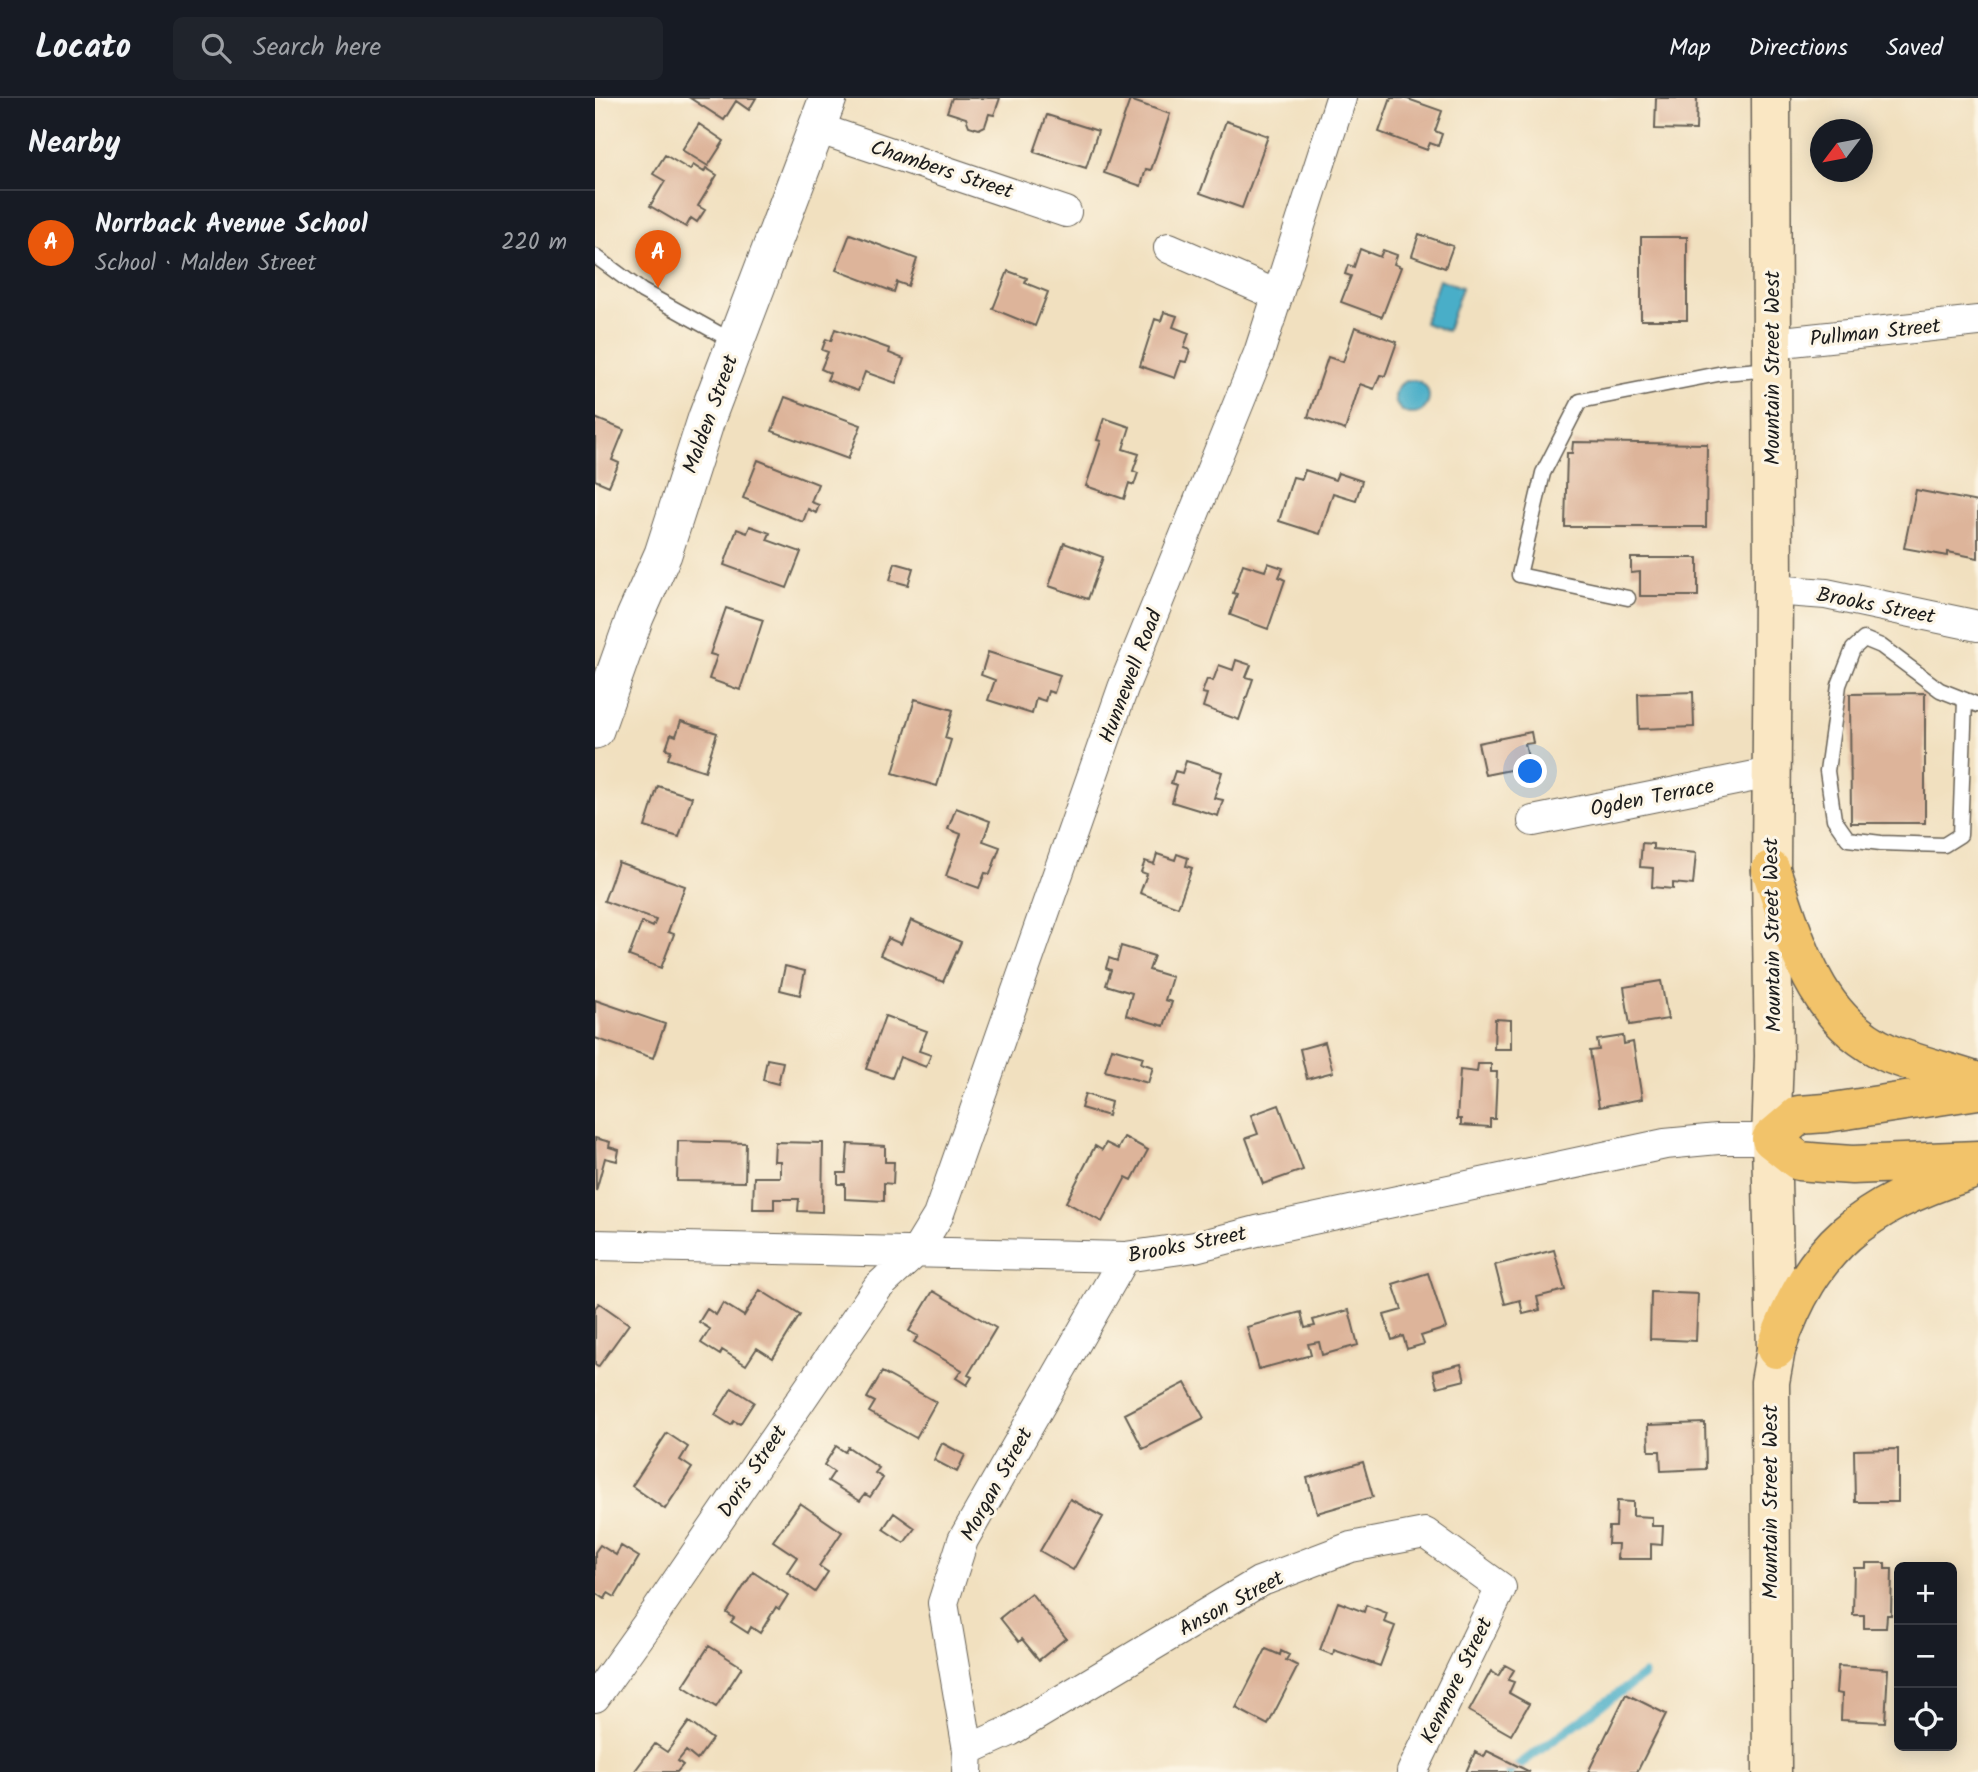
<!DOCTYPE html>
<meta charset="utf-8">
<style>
:root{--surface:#171b24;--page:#20242c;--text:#f1f3f6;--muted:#9ea1a6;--line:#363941;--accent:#ea580c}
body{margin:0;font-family:Kalam,sans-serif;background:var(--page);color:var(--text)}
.controls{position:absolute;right:21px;bottom:21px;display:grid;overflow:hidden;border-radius:10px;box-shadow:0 4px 18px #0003}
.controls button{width:63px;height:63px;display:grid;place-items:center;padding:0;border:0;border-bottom:2px solid var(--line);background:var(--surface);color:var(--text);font:35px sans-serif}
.compass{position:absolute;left:1215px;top:21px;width:63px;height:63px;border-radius:50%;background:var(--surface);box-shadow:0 4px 18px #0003;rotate:238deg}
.you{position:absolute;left:936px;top:674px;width:24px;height:24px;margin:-18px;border:5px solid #fff;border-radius:50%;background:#1a73e8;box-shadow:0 0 0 10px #1a73e833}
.badge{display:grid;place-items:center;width:46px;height:46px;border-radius:50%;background:var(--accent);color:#fff;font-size:23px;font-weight:700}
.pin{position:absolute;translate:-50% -58px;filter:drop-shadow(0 2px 4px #0008)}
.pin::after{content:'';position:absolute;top:37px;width:24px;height:21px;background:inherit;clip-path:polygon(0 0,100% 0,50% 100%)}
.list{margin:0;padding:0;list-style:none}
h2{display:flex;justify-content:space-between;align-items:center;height:91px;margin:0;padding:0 28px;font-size:30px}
h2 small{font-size:23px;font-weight:400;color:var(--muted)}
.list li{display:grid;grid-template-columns:46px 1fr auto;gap:21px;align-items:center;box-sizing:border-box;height:105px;padding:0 28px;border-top:2px solid var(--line)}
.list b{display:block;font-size:26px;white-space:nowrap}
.list p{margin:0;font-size:23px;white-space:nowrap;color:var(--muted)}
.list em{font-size:23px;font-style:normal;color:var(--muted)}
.icon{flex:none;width:38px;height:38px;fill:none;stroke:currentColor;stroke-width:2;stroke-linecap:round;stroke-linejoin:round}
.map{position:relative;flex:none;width:1383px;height:1674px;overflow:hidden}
header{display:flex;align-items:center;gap:42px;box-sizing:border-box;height:98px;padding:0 35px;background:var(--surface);border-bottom:2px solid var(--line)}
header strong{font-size:33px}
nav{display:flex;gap:38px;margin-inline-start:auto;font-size:24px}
.search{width:490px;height:63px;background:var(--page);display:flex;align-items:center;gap:18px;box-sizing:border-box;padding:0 24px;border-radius:10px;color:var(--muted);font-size:26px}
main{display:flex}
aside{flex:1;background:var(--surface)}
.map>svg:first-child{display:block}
.water{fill:#49aec8;stroke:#326572;stroke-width:2}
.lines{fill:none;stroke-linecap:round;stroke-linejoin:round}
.stream{stroke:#49aec8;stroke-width:9}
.building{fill:#ddb49a}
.service-casing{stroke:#676155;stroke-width:17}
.minor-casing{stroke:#676155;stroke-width:32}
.tertiary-casing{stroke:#676155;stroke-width:39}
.secondary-casing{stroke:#676155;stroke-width:41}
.motorway-casing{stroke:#676155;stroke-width:41}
.service{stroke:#fff;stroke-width:14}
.minor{stroke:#fff;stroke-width:30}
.tertiary{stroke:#fff;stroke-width:37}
.secondary{stroke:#fae7c3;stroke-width:38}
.motorway{stroke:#f2c36a;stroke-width:38}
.labels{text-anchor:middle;stroke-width:6;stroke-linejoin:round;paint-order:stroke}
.street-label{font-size:21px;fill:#1c1c1c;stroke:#fcf5e5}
</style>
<header>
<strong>Locato</strong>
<div class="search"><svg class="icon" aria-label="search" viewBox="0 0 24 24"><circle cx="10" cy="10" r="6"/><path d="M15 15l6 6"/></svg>Search here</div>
<nav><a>Map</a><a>Directions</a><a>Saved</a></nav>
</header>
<main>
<aside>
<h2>Nearby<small></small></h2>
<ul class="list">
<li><span class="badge">A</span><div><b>Norrback Avenue School</b><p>School · Malden Street</p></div><em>220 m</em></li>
</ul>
</aside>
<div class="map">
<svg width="1383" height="1674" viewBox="0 0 1383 1674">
<rect width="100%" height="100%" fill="#fcf5e5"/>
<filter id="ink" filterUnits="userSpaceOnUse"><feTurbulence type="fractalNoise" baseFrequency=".0143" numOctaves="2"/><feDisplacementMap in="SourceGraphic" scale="14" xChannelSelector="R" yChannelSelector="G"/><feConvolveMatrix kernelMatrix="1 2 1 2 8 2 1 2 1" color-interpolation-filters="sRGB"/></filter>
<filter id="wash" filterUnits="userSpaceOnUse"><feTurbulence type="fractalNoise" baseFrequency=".00686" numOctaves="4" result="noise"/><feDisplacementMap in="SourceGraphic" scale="28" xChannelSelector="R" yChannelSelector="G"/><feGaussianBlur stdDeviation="1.57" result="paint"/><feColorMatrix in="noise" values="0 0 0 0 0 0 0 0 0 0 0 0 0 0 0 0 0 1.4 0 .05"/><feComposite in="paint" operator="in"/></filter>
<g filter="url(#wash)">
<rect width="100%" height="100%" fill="#f1e0bf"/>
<path class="water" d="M844,181l23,8 -15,44 -23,-8z
M800 299a17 17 0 1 1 34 0a17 17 0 1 1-34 0Z"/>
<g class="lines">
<path class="stream" d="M914,1674l135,-97"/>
</g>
<g id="blocks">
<path class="building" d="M95,0h66l-7,12 -13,-9 -12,19z
M357,0h48l-6,17 -5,-1 -4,12 -6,3 -10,-3 -3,-8 -19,-6z
M796,0h14l37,13 -7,20 7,3 -4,12 -8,-3 -3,7 -48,-18z
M1061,0h41l-1,32 -41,-1z
M535,2l40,14 -19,56 -5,-1 -5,17 -37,-13z
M452,17l51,16 -12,37 -52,-16z
M631,23l42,15 -26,72 -42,-15z
M104,26l25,17 -16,25 -26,-16z
M70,57l25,15 3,-5 11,7 2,-4 11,7 -19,31 7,4 -8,12 -6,-4 -5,9 -36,-21 15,-25 -12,-7z
M255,136l67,25 -9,27 -11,-4 -3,10 -58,-22z
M824,136l34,12 -8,22 -33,-12z
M1046,139h46v83h-46z
M765,151l20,8 3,-7 14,5 -3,9 7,3 -19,50 -41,-15 10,-26 -6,-2 3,-9 6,2z
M413,173l19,7 -2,5 23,9 -13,34 -42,-17z
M569,214l13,4 -4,11 16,6 -5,15 6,2 -4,12 -5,-1 -6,17 -35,-12 15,-47 6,2z
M760,229l42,15 -12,34 -5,-1 -6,14 -14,-5 -15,46 -37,-13 20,-60 15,5z
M240,231l55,20 -1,4 15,6 -8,24 -31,-11 -7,19 -31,-11 3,-7 -9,-4 7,-17 -6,-2 4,-11 5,2z
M190,299l76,28 -13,34 -76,-28z
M0,320l29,12 -12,30 7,3 -10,23 -14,-6z
M509,320l26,9 -7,22 16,5 -6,17 5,2 -4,12 -5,-2 -5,16 -38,-13 15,-45 -4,-1z
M978,344l134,2 -1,83h-141l2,-74h5z
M163,362l60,24 -7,18 8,3 -3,8 -8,-4 -5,13 -60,-24z
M710,372l30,10 3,-7 24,8 -6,19 -23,-7 -13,41 -41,-13 14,-44 9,2z
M1321,392l62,12v56l-30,-6v4l-44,-8z
M155,428l20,7 -3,7 34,12 -14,36 -63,-23 13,-36 10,4z
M469,445l39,14 -15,42 -39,-13z
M1036,460h67v38h-58v-24l-9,1z
M300,465l18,5 -5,17 -18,-5z
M673,465l15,5 -4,9 6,3 -17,49 -38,-14 7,-21 -4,-1 10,-29 22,7z
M131,510l37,12 -23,70 -31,-11 8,-23 -7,-2z
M393,554l72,23 -6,18 -6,-2 -3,10 -9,-3 -4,16 -44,-14 7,-20 -14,-5z
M641,562l15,5 -5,12 7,2 -14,41 -36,-13 4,-13 -5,-1 5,-14 6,2 6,-16 14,5z
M1098,594l1,35 -55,2 -1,-35z
M1330,595v130h-74l-1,-129z
M320,601l38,11 -8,28 6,2 -14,46 -44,-13z
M86,623l36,12 -12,38 -37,-12 3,-9 -5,-1 5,-15 5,2z
M936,634l2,11 -8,1 5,22 -45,9 -7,-32z
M591,663l36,11 -8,26 9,2 -5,16 -46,-14 5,-17 -6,-2 4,-12 7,2z
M63,688l34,11 -13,40 -34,-10z
M361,710l34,13 -7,20 17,6 -10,27 -5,-1 -6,15 -33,-12 15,-42 -13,-5z
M1047,745l11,1v5l43,4 -3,32 -20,-2v6l-21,-2 1,-19 -13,-1z
M562,756l18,6 2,-6 11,4 -2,8 6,2 -14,39 -38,-14 7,-19 -6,-2 4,-11 9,3z
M23,764l67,24 -17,46 6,2 -13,34 -32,-12 13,-34 11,5 3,-7 -52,-19z
M316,822l50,22 -18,40 -63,-27 8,-17 13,6z
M526,848l33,10 -5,14 23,7 -7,23 7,2 -8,24 -38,-11 6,-22 -26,-8 5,-15 -5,-2 3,-10 8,3z
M190,868l20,5 -5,24 -20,-5z
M1066,883l7,38 -38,6 -6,-38z
M0,902l70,24 -12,34 -58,-20z
M290,918l42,15 -8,20 12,4 -5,12 -26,-10 -8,21 -26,-9z
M900,921l16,1v29h-17z
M1028,938l1,8 9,-2 9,57 -43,8 -9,-56 9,-1 -2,-10z
M730,944l8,30 -26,7 -7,-30z
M517,950l31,9 -2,6 12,4 -5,16 -43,-12z
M172,961l16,3 -5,22 -15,-4z
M883,966h13v8h6l-2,47h-5v8l-29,-2v-6h-4l3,-49 17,2z
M490,996l26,8 -3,14 -27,-8z
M684,1007l24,65 -40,14 -17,-46 12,-4 -7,-19z
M529,1039l24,13 -16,30 -6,-3 -24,45 -36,-20 29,-56 7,4 4,-7 12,6z
M0,1040l15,4 -1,5 10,3 -2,11 -12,-3 -9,33z
M83,1043l68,2 -1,39 -68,-1z
M180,1044l48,1 -1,69 -24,-1 1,-12h-25v10h-21l1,-32h26v-16h-6z
M253,1046l37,2v16h9l-1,22 -9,-1v18l-39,-2v-15h-7v-11h8z
M959,1152l11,40 -28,7 3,13 -17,4 -3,-14 -15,4 -10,-39z
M833,1175l18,55 -25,8 3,8 -17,5 -4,-13 -11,4 -8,-25 18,-5 -9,-26z
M165,1192l40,25 -27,43 -16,-10 -11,17 -24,-15 -2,5 -19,-12 9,-14 -11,-7 8,-13 9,6 7,-12 21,13z
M338,1193l63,37 -28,47 4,2 -5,8 -11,-7 6,-8 -48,-28 4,-6 -9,-5z
M1056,1194l47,2 -2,47 -46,-2z
M4,1205l30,21 -31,43 -3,-2v-57z
M754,1212l9,35 -36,10 -3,-13 -11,2 3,11 -52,14 -12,-42 54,-15 4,16 10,-2 -2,-6z
M866,1266l4,16 -28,7 -4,-16z
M287,1274l54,30 -20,36 -47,-26 6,-10 -8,-4z
M590,1285l19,35 -61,31 -18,-35z
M137,1290l22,14 -14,22 -6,-3 -3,4 -16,-10z
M1110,1325l1,46 -45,2 -1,-20h-11l-1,-26z
M72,1335l21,14 -8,13 12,8 -27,41 -33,-23z
M347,1345l23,12 -8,17 -23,-12z
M241,1348l9,6 3,-5 31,21 -4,5 8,5 -13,19 -5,-3 -5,7 -32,-20 6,-9 -10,-7z
M1303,1351v53h-43l-1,-52z
M768,1364l10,35 -56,16 -10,-35z
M475,1401l33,18 -30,53 -33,-19z
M1022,1403l16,1v14l19,1v9h11l-1,19 -11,-1v15h-34l1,-15h-10l1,-17h7z
M205,1405l42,29 -23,34 9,6 -13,20 -28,-20 10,-15 -24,-16z
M299,1415l21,15 -11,15 -21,-14z
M5,1447l16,10 5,-9 18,11 -24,40 -7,-4 -3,6 -10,-7v-40z
M1271,1465h19v6h7l-1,46h-4l-1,13h-22v-13h-11l1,-47h12z
M158,1474l35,23 -9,14 -3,-2 -16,26 -9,-6 -3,6 -17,-11 3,-4 -7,-5z
M436,1495l35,45 -27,22 -17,-21 -3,3 -19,-24z
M743,1504l26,10 2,-7 21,8 -3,9 11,4 -15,40 -46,-16 -1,5 -13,-5z
M114,1548l33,21 -26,40 -33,-21z
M671,1551l14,6 1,-4 8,4 -3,5 12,6 -30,59 -32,-17z
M910,1567l9,5 -6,10 6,2 -5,11 20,11 -18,31 -42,-24 22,-40 7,5z
M1243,1568l50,3 -3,53 -44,-2 1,-26 -6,-1z
M1031,1596l40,20 -29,58h-49z
M94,1624l23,17 -15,21 -11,-9 -8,10 5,4 -6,7h-43l21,-28 12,8z
M892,1653l43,21h-64l9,-20 9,5z"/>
</g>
</g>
<g filter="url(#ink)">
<use href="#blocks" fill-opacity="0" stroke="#676155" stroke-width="2"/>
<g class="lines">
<g class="service-casing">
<path id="service" d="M0,158l47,35 92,51
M1033,500l-109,-23 24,-102 37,-72 143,-28 49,-4
M1370,602l-5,135 -16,10 -63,-2 -33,-4 -14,-20 -7,-48 12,-86 14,-36 11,-10 17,7 59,44 38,15"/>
</g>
<g class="minor-casing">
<path id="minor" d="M222,30l249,84
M574,150l108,47
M1178,245l205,-22
M1178,492l53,4 152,32
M938,723l237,-48
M0,1147l530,12 70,-10 62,-16 408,-87 53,-5h53
M0,1599l63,-88 220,-322 38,-35 22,-36 185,-528 136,-335 82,-255
M373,1652l42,-19 249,-149 92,-35 74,-14 76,55 -89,184
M372,1674l1,-22 -25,-147 20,-63 162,-283"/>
</g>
<g class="tertiary-casing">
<path id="tertiary" d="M0,632l40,-113 28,-63 44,-137 121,-319"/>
</g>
<g class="secondary-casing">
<path id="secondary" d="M1176,0l2,492 -2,280 3,186 -3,83 5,210 -6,33 2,390"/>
</g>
<g class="motorway-casing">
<path id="motorway" d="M1176,772c25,71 43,151 119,184 28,11 59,18 88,28
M1383,992l-152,23 -27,2 -28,24 28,22 24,2 29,2 126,-5
M1181,1251c36,-105 88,-143 191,-177"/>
</g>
<use href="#service" class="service"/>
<use href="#minor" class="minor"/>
<use href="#tertiary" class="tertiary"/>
<use href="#secondary" class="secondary"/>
<use href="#motorway" class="motorway"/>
</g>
</g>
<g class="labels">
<g class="street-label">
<text transform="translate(347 71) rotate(18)" y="7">Chambers Street</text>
<text transform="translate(1280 234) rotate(-6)" y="7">Pullman Street</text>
<text transform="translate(1177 270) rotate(-90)" y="7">Mountain Street West</text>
<text transform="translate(115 316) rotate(-70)" y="7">Malden Street</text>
<text transform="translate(1281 507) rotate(11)" y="7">Brooks Street</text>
<text transform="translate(535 578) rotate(-69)" y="7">Hunnewell Road</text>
<text transform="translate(1057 699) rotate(-11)" y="7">Ogden Terrace</text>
<text transform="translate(1177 837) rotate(-91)" y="7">Mountain Street West</text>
<text transform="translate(592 1146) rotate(-11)" y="7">Brooks Street</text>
<text transform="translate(157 1373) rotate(-56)" y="7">Doris Street</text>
<text transform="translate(401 1386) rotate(-61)" y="7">Morgan Street</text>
<text transform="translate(1175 1404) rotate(-90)" y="7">Mountain Street West</text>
<text transform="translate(636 1505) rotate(-28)" y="7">Anson Street</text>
<text transform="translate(861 1582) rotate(-64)" y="7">Kenmore Street</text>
</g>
</g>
</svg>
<div class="controls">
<button>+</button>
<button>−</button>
<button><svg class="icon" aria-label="locate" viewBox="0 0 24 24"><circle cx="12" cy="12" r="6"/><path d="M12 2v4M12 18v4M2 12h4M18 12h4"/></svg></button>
</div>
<svg class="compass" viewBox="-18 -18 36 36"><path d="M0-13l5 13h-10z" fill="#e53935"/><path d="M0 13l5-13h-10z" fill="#9ea1a6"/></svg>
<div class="you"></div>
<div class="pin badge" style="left:63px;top:190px">A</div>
</div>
</main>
